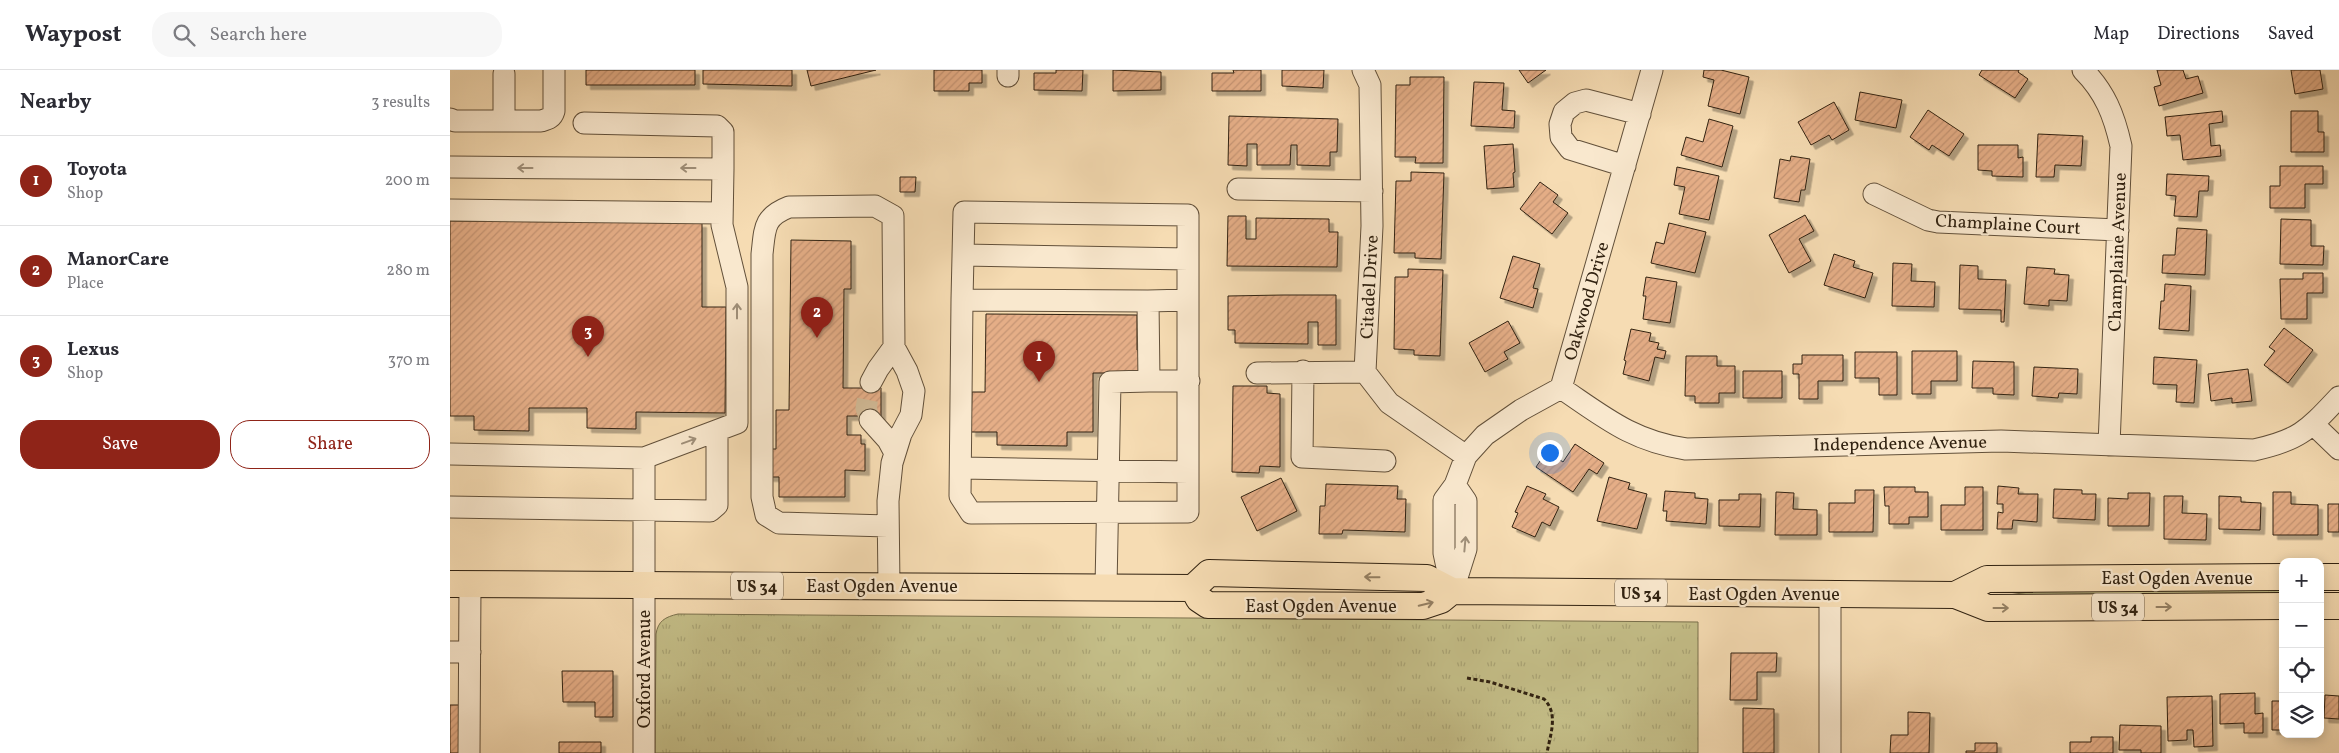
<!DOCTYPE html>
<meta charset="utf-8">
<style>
:root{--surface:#fff;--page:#f7f7f7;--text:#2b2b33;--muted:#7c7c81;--line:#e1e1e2;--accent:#8f2418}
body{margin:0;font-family:Vollkorn,serif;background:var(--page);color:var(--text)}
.controls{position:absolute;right:15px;bottom:15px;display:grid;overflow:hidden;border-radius:10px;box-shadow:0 2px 12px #0003}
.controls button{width:45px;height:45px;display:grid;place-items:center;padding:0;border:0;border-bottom:1px solid var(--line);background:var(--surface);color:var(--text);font:25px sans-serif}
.you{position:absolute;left:1099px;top:382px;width:18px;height:18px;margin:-12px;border:4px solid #fff;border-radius:50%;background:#1a73e8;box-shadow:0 0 0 8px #1a73e833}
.badge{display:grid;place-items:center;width:32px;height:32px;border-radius:50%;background:var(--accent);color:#fff;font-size:16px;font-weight:700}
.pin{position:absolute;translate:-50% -41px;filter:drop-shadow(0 1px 2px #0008)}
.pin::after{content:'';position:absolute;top:26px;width:18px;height:15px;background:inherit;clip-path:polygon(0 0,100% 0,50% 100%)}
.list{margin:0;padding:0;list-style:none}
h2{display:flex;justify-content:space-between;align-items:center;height:65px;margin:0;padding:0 20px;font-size:21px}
h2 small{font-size:16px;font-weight:400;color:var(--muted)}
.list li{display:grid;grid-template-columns:32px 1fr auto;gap:15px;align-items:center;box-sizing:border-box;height:90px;padding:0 20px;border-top:1px solid var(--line)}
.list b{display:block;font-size:19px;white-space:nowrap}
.list p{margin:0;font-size:16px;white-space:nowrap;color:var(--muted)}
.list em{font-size:16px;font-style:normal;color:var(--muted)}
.actions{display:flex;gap:10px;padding:15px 20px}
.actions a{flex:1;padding:11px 0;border:1px solid var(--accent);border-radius:20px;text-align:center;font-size:18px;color:var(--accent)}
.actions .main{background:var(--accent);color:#fff}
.icon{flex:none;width:28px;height:28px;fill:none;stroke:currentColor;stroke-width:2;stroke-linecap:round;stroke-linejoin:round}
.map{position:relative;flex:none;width:1889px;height:683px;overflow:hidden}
header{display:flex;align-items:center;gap:30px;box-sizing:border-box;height:70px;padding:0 25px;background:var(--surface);border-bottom:1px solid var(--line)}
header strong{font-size:24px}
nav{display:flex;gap:28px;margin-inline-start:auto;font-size:18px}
.search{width:350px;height:45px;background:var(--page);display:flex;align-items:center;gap:12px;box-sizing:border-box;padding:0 18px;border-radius:20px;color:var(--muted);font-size:19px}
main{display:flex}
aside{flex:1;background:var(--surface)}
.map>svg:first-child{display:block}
.grass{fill:url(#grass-tufts);stroke:#7a704c}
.building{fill:url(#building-hatch);stroke:#312211;filter:url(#shadow)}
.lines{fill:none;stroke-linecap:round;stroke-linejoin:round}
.minor-tunnel{stroke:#cfb793;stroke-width:21;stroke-dasharray:21 11;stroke-linecap:butt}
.minor-casing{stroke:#62503a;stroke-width:23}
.major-casing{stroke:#312211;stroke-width:28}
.path{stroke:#312211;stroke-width:3;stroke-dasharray:4 2.5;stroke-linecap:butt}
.minor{stroke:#f9e8ce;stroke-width:21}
.major{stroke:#f6dcb3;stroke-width:26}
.oneway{stroke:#9f8f79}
.oneway2{stroke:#947f62}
.labels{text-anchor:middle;stroke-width:4.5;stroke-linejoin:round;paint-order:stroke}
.shield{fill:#f9e8ce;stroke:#6d5d4a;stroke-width:1}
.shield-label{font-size:16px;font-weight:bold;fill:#312211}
.street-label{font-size:18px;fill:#312211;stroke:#f9e8ce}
</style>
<header>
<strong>Waypost</strong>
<div class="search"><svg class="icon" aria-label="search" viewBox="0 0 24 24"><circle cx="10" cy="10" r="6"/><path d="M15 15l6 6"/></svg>Search here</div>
<nav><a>Map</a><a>Directions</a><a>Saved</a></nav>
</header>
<main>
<aside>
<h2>Nearby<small>3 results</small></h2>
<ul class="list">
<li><span class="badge">1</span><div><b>Toyota</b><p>Shop</p></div><em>200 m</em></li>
<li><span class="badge">2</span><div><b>ManorCare</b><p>Place</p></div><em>280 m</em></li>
<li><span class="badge">3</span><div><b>Lexus</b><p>Shop</p></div><em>370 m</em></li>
</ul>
<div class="actions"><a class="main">Save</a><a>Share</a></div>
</aside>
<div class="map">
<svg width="1889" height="683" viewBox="0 0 1889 683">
<defs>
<pattern id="grass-tufts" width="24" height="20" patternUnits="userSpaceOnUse" patternTransform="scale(1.25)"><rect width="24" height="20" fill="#c4be88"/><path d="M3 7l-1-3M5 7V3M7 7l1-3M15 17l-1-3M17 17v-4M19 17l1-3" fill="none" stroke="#a9a374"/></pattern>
<pattern id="building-hatch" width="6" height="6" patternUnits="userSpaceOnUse" patternTransform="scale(1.25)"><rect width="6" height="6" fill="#e5ae87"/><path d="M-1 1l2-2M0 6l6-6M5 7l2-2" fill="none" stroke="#c59574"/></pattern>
<filter id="shadow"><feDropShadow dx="4.5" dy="4.5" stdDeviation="0" flood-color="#0004"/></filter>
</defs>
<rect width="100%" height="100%" fill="#f6dcb3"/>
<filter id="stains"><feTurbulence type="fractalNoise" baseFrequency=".004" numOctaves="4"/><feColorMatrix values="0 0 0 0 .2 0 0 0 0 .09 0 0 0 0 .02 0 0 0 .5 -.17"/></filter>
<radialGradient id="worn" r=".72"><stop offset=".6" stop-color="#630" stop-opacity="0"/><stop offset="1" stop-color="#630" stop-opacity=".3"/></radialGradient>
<path class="grass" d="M1833,517v10l-302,2 76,-11z
M228,544l1020,8v131h-1043l1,-119c2,-13 9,-17 22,-20z"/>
<path class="building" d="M136,0h109v15h-109z
M253,0h89v16l-89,-2z
M357,0h69l-65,16z
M484,0h48v13h-13v8h-35z
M606,0h27l-1,21 -48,-1v-17h22z
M663,0l48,2v18l-48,1z
M783,0h28v21h-49v-18h22z
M832,0h42l-1,18 -41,-2z
M1069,0h27l-18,13z
M1254,0h17l28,7 -9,37 -32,-8 6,-26 -11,-3z
M1532,0h37l-1,2 10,7 -13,19 -36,-23z
M1707,0h26l3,9 12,-3 5,17 -44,13 -5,-19 7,-2z
M1841,0h29l3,19 -28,5z
M960,7h34l-1,86h-28l1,-6h-21l1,-72h14z
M1024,12l30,1 -2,27 13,1 -1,17 -43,-2z
M1410,22l42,8 -6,28 -41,-8z
M1384,32l15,28 -17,10 -3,-5 -18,10 -13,-23z
M1478,40l36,24 -15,22 -17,-11 -3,5 -19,-13z
M1772,41l1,11 -14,2 2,22 9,-1 1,11 -38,4 -3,-25 -13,1 -2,-19z
M1841,41h27v21h6v20h-33z
M779,46l109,3 -1,33h-7v14l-33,-1v-20h-6l-1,20h-33v-21h-10v22l-19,-1z
M1259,49l24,7 -11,41 -41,-12 5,-18 17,5z
M1588,64l45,2 -2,30 -26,-1 -1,12h-18z
M1063,74l2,28 -2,1 1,14 -27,2 -3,-43z
M1528,75h40v13l5,-1v20l-31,-1v-5l-14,-1z
M1341,86l19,3 -5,31h-4l-2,12 -25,-4 6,-39 10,2z
M1830,96h43v18h-18v24h-35v-22h10z
M1227,97l42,9 -10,44 -30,-6 6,-27 -11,-2z
M961,102l33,1 -3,86 -26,-1v-5h-21l2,-72h15z
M1717,104l42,2 -1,15h-9l-2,26 -23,-1 2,-20 -10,-1z
M450,107h16l-1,15h-15z
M1090,112l18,13 -5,7 15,11 -16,21 -32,-25z
M1355,145l9,16 -15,8 12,22 -22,12 -20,-38z
M778,146h18v23h10v-21l73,1v13h9l-1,35 -110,-1z
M1831,149l30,1v26h13l-1,19 -43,-1z
M0,151l252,2v84h24l-1,106 -89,-1v17l-49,-1v-20h-58v23l-55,-1v-14h-24z
M1219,153l37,9 -11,41 -44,-10 5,-21 8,2z
M1727,158l30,2 -2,45 -43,-2 1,-18h12z
M341,170l60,1v48h-7l-1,99h38v28h-34v19h14v9h4v27l-20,-1v27h-66v-20h-10v-28h7v-39h13z
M1384,184l21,7 -2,6 20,6 -8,25 -41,-13z
M1063,186l27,8 -7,24 5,1 -5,19 -33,-10z
M1443,193l19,1 -1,17 24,1 -1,25 -42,-1z
M1510,195l18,1v13l28,1 -2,42h-3v-12l-42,-1z
M1577,197l28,2 -1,5 15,1 -2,26 -18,-1v6l-25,-2z
M958,199l35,1 -3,86 -26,-1v-5l-20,-1 1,-72h13z
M1853,203h20v20h-16v26h-26l-1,-40h23z
M1196,207l31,5 -7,41 -27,-4 3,-23h-3z
M1715,214l26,2 -2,45 -30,-2 2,-28h3z
M833,225h53v50h-18v-23h-10v22l-73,-1v-13h-7v-34z
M536,244l151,1v35h4v23h-48v59h-26v14l-70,-1v-13h-26l1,-40h13z
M1058,251l12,22 -16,9 4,7 -23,13 -16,-29z
M1834,258l29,22 -25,33 -24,-18 11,-14 -6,-4z
M1181,259l20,4 -2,8 10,2 -2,6 9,2 -2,8 -9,-2 -6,24 -26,-7 3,-13 -2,-1z
M1462,281h45v30h-26v13h-19z
M1405,282h42v43h-18v-17h-24z
M1352,285h41v26h-25v18h-19v-25h-6v-10h9z
M1236,286h31v10h18v27h-16v10h-24v-7h-10z
M1704,287l43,3 -3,43 -18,-1 1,-17 -24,-1z
M1523,291l41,1v33l-21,-1v-6h-21z
M1584,297l44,2 -1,25 -18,-1 -1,5 -26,-2z
M1798,299l4,32 -20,2v-5l-21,3 -3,-27z
M1293,301h39v27h-39z
M783,316h34v7l13,1v73l-20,-1 -1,7 -27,-1z
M1125,374l29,19 -7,11 -8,-5 -16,23 -37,-25 11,-16 16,11z
M1159,407l21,6 -2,6 19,5 -10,35 -40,-8z
M831,408l16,33 -40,20 -16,-34z
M876,414l72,2 -1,13h9l-1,33 -62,-2 -1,4h-23l1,-28h5z
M1077,416l19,8 -3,5 16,8 -9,19 -8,-4 -7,15 -23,-10 6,-14 -3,-1z
M1548,416l21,2 -1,6h20l-1,28 -24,-2 -1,9h-15l1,-17 5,1v-9h-6z
M1434,417h31v5h13v25h-19v7h-20v-18h-4z
M1515,417h18v43h-42v-25h24z
M1604,419l28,1v4h14l-1,26 -42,-2z
M1405,420h19l-1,42h-44v-29h26z
M1215,421l30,2v5l13,1 -2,25 -40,-3 1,-10h-4z
M1326,422l18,1 -1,16 24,1v25h-42z
M1823,422h18v12l27,1v30h-45z
M1678,423h22l-1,33h-41v-28l20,1z
M1289,424h22l-1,33 -41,-1v-26h20z
M1714,426h19l-1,17 25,1 -1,26 -42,-1z
M1769,426l22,1v5l20,1 -1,27 -41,-1z
M1878,434h11v28h-11z
M1281,583h46l-1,19h-19v28h-27z
M112,601h51v46h-18v-15h-32z
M1805,623v21l8,-1v20h-19v-10l-24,1v-30z
M1875,625l14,1v23l-15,-1z
M1762,626l1,50 -19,1 -1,-17h-6v10l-19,1 -1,-44z
M1822,631h11v29h-11z
M0,635h11v48h-11z
M1293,638l31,1v44h-31z
M1458,642l22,1 -1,40h-39l1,-18h17z
M1670,655l41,1v27h-20v-3h-22z
M1641,667h22v16h-43v-11h21z
M109,672h42v11h-42z
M1525,673h22v10h-31v-2h9z"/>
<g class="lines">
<path class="minor-tunnel" d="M420,350l-4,-12 5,-26"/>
<g class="minor-casing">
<path id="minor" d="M913,0l7,15 2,141 -7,146 24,31 77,53
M1633,0c22,22 31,45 38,76l-12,299
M54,4v47
M558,6v-6
M0,49l5,2h86c7,-2 11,-3 13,-10v-41
M134,53l133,3 6,6v37
M1175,96l-55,-17 -9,-12 -1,-13 4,-12 11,-9 11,-3 54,14
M0,97l273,2 -1,56 15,62v136l-93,35
M788,119l134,2
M1424,124l54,26 10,2 180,8
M0,140l272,3
M513,185l225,4
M512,230l-2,196 11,17 217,-1v-297l-224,-3 -2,88 186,1 1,80 -39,1 -4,205
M698,231l40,-1
M853,301l-1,86 83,4
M807,303l108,-1
M699,311h40
M421,312l7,-13 16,-22
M1111,318c43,29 71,53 125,61l315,-8 253,9c46,-10 54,-20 85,-53
M420,350l18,20 7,13
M1863,354l26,25
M0,384l194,4v295
M511,398l227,4
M0,437l260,4 7,-6v-74
M438,456l-109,-3 -13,-8 -4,-18v-243c3,-25 1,-37 27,-47l86,-1 18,10 1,131 13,24 7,20 -3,24 -10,19 -9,29 -4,38 1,85
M1003,520l13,-41v-48l-11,-16
M1002,521l-8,-38v-53l11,-15 11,-29 19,-21 36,-25 40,-22 91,-318
M1380,524v159
M0,582h20
M19,683l1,-168"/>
</g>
<g class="major-casing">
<path id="major" d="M1870,507h19
M0,514l743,4 16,-15 218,5 25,13 503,4 33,13 295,-2
M743,518l6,11 9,6 215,1 18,-6 11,-9
M1505,525l32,-16 296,-2
M1870,536h19"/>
</g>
<path class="path" d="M1017,608l23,4 54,17c15,15 6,36 3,54"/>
<use href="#minor" class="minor"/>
<use href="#major" class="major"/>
</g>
<defs><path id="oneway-shaft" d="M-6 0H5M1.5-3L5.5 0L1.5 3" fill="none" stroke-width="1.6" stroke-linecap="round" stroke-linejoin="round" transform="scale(1.25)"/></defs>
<g class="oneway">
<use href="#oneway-shaft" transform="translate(75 98) rotate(-180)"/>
<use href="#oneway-shaft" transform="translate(238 98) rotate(-180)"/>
<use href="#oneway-shaft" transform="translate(287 241) rotate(-90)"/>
<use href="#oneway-shaft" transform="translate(239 371) rotate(-20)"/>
<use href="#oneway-shaft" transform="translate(1015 474) rotate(-85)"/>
</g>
<g class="oneway2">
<use href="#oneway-shaft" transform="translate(922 507) rotate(-179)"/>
<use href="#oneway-shaft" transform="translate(976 534) rotate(-13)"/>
<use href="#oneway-shaft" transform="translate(1714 537)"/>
<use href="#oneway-shaft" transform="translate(1551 538)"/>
</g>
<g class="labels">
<g class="shield">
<rect x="281" y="502.5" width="52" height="27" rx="4"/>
<rect x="1165" y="509.5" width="52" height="27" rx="4"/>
<rect x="1642" y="523.5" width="52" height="27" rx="4"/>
</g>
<g class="shield-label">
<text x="307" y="522">US 34</text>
<text x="1191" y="529">US 34</text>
<text x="1668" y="543">US 34</text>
</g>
<g class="street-label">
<text transform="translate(1558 154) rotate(3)" y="6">Champlaine Court</text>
<text transform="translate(1667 182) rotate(-88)" y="6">Champlaine Avenue</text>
<text transform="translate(919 217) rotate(-87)" y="6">Citadel Drive</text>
<text transform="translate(1136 231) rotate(-74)" y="6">Oakwood Drive</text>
<text transform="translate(1450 373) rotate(-1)" y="6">Independence Avenue</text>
<text x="1727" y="514">East Ogden Avenue</text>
<text x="432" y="522">East Ogden Avenue</text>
<text x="1314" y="530">East Ogden Avenue</text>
<text x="871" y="542">East Ogden Avenue</text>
<text transform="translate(194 599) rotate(-90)" y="6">Oxford Avenue</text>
</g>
</g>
<rect width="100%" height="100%" filter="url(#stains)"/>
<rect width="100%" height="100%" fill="url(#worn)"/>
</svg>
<div class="controls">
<button>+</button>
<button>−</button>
<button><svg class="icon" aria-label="locate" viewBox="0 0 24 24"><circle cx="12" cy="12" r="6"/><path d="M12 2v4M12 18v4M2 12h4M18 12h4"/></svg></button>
<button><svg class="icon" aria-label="layers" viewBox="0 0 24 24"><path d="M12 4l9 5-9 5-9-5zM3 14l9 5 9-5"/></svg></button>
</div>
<div class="you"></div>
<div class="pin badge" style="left:589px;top:312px">1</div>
<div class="pin badge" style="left:367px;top:268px">2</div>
<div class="pin badge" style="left:138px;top:287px">3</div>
</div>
</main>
